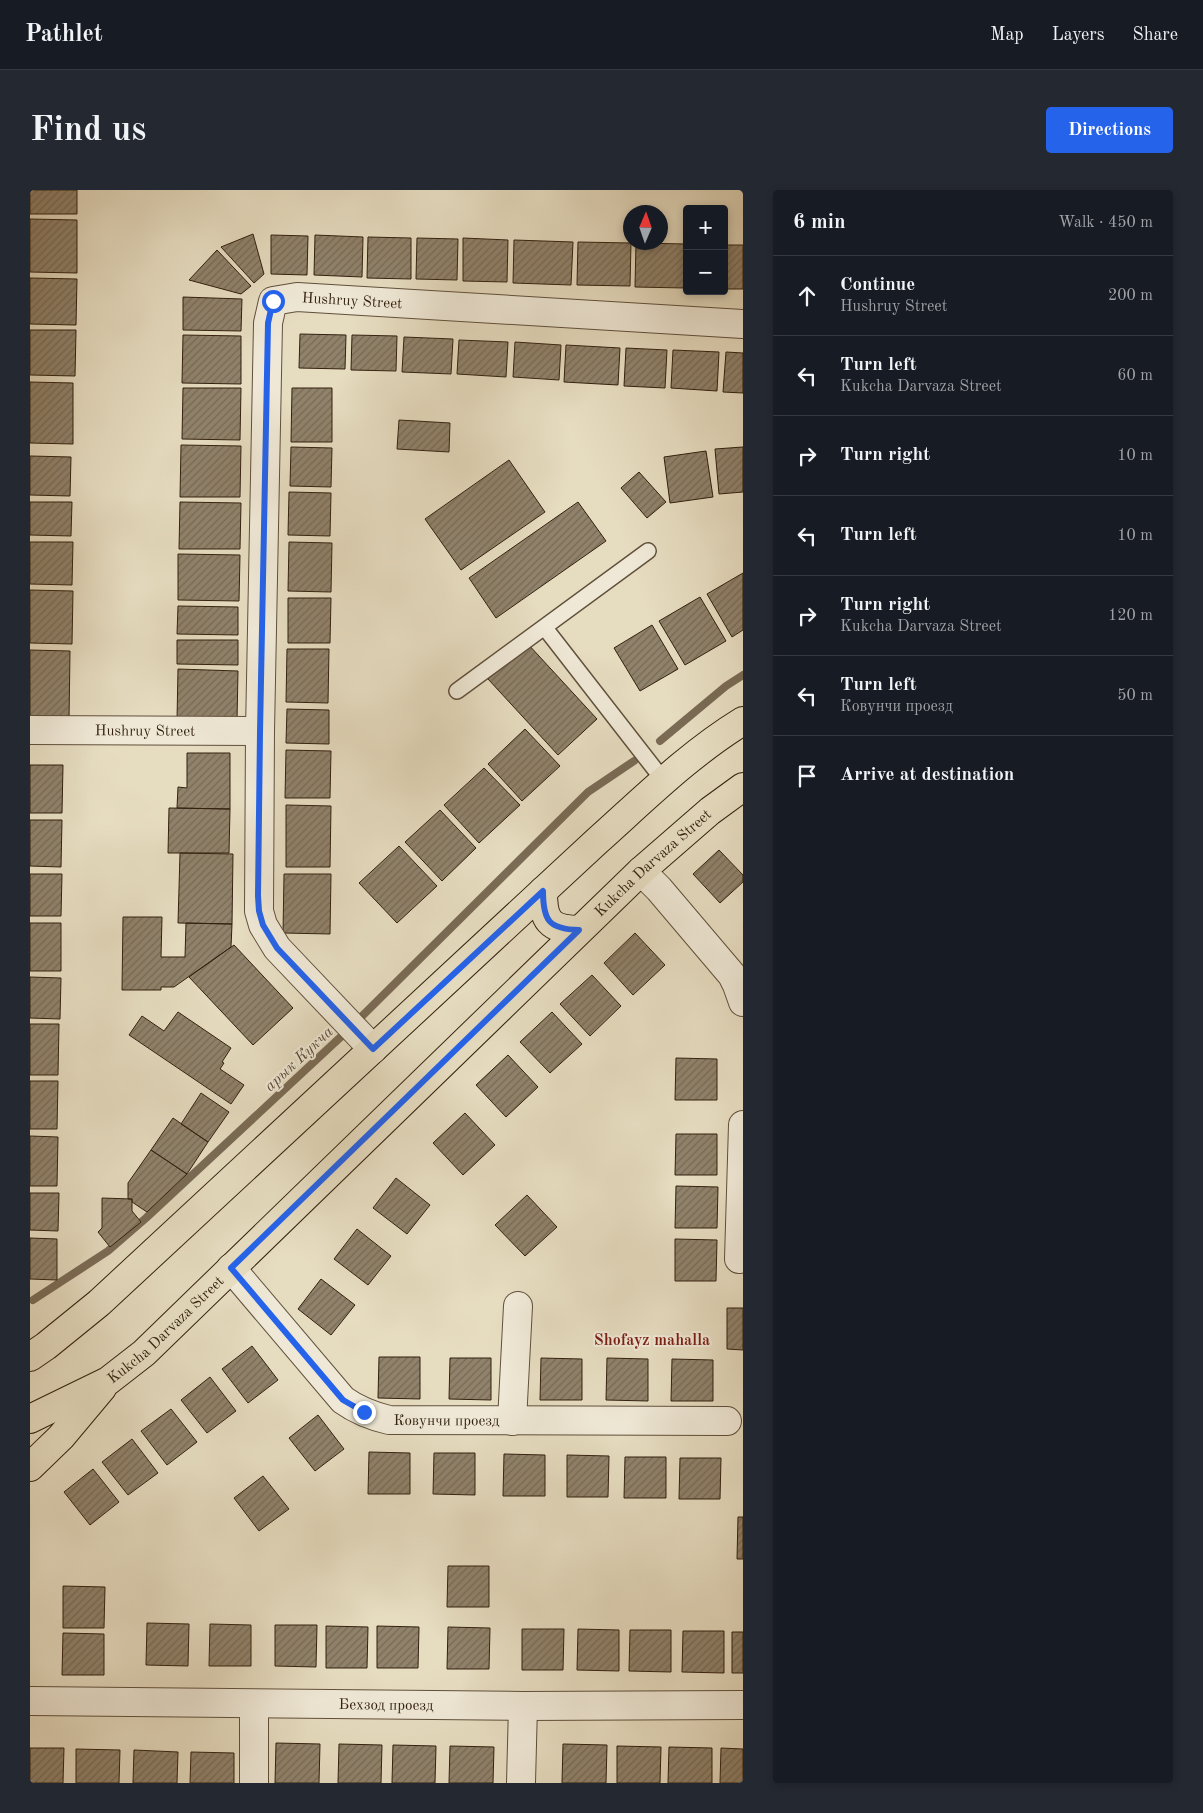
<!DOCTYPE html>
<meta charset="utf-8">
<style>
:root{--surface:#171b24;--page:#242831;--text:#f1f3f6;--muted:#9ea1a6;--line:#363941;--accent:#2563eb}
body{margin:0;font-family:"Old Standard TT",serif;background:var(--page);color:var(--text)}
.controls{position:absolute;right:15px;top:15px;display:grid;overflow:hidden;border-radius:5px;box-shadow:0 2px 8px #0003}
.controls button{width:45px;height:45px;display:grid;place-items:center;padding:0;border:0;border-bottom:1px solid var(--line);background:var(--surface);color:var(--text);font:25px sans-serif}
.compass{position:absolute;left:593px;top:15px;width:45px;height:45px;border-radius:50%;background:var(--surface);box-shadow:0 2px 8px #0003;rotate:2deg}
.stop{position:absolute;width:15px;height:15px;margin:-11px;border:4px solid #2563eb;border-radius:50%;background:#fff}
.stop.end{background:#2563eb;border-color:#fff;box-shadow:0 1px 5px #0008}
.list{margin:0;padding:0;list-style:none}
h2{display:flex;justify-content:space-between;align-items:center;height:65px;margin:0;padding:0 20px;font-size:21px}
h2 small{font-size:16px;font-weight:400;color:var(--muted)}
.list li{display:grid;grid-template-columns:32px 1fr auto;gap:15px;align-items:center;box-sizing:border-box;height:80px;padding:0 20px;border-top:1px solid var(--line)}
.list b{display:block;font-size:19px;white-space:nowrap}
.list p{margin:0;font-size:16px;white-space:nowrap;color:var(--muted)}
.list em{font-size:16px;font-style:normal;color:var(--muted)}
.icon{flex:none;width:28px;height:28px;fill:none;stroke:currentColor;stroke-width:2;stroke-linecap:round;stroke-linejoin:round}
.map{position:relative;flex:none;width:713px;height:1593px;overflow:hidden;border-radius:5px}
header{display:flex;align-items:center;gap:30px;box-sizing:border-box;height:70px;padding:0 25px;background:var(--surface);border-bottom:1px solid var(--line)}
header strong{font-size:24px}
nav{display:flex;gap:28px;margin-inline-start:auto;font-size:18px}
.intro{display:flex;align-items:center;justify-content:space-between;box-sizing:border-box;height:120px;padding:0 30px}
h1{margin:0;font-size:35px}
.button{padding:12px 22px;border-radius:5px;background:var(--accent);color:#fff;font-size:18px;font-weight:700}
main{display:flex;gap:30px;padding:0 30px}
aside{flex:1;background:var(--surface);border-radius:5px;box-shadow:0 2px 8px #0003}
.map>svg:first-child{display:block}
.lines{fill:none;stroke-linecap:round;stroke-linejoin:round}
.stream{stroke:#7a6b55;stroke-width:8}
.building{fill:url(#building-hatch);stroke:#33210f}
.service-casing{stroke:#60503b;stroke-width:18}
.minor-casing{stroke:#60503b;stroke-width:30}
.primary-casing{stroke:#33210f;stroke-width:30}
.service{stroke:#efe8d6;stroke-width:15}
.minor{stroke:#efe8d6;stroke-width:28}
.primary{stroke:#e6dcc0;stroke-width:28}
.route{stroke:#2563eb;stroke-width:6}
.labels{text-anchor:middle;stroke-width:4;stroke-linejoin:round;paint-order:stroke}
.street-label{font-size:15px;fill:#33210f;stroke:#efe8d6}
.water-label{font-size:16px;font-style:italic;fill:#5c4c38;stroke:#efe8d6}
.neighbourhood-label{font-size:16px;font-weight:bold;fill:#7a1f14;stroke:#efe8d6}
</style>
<header>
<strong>Pathlet</strong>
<nav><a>Map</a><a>Layers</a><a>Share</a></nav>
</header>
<div class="intro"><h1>Find us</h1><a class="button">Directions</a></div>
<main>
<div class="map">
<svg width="713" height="1593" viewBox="0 0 713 1593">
<defs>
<pattern id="building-hatch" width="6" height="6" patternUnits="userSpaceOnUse" patternTransform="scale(1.25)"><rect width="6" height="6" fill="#90826b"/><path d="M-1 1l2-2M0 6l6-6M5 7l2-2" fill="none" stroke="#766a56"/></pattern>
</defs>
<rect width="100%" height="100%" fill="#e6dcc0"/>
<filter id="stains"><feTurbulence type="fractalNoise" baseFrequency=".004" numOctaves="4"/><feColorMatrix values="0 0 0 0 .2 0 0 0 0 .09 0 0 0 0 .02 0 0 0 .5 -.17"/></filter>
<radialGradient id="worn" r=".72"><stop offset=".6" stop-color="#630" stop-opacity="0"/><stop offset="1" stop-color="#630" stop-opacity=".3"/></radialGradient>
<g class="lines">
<path class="stream" d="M630,551l66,-55 17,-11
M3,1110l75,-49 38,-33 199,-185 243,-241 46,-31"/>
</g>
<path class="building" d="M0,0h47v24h-47z
M0,29l47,1v53l-47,-1z
M223,44l11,40 -10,9 -33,-36z
M241,45l37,1 -1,39 -36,-1z
M285,45l48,2 -1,40 -48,-2z
M338,47l43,1v41l-44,-1z
M387,48l41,1 -1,41 -41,-1z
M433,48l45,2 -1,42 -44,-1z
M484,50l59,2 -2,43 -58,-2z
M548,52l53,1 -1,43 -53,-1z
M606,53l50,1 -1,44 -50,-1z
M694,55h19v44h-19z
M187,60l34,36 -10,8 -52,-14z
M0,88l47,1 -1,46 -46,-1z
M153,107l59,2 -1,32 -58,-1z
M0,140h46l-1,46 -45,-1z
M270,144l46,1 -1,34 -46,-1z
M153,145l58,1v48l-59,-1z
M322,145l45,1 -1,35 -45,-1z
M374,147l49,2 -2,35 -49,-2z
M429,150l49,2 -2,35 -49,-3z
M485,152l46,3 -2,35 -46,-3z
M536,155l54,3 -2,37 -54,-3z
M596,158l41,2 -2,38 -41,-2z
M643,160l46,2 -2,39 -46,-3z
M696,162l17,1v40l-20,-1z
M0,192l43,1v61l-43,-1z
M153,198h58l-1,52 -58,-1z
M262,198h40v54h-41z
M369,230l51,3 -1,29 -52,-3z
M151,255l60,1 -1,51h-60z
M261,257l41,1 -1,39 -41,-1z
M713,257v45l-24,2 -4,-45z
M676,261l7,46 -43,6 -6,-46z
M0,266l41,1 -1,39 -40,-1z
M479,270l36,52 -84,58 -36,-51z
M609,282l27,30 -19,16 -26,-30z
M259,302l42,1 -1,43 -42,-1z
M0,312h42l-1,34 -41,-1z
M150,312l61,1 -1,46h-61z
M548,312l28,39 -110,77 -27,-40z
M0,352h43l-1,43 -42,-1z
M259,352l43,1 -1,49 -43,-1z
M148,364l62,1 -1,46 -61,-1z
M713,383v57l-11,7 -25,-43z
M0,400l43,1 -1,53 -42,-1z
M670,407l26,44 -41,24 -26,-44z
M258,408h43l-1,45h-42z
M148,416l60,1v28l-61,-1z
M622,435l26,44 -38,22 -26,-43z
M147,450h61v25l-61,-1z
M497,453l70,76 -39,36 -70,-76z
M257,459h42l-1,54 -42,-1z
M0,460l40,1 -1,69h-39z
M148,479l60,2 -1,50 -60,-1z
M257,519l42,1v34l-43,-1z
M495,539l35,37 -38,35 -34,-37z
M256,560l45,1 -1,47h-45z
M157,563h43v56l-53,-1 1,-21 9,1z
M0,575h33l-1,48h-32z
M454,578l36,37 -41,38 -35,-38z
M256,615l45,1 -1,61h-44z
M139,618l61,1 -1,44h-61z
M410,620l36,38 -34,33 -37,-39z
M0,630h32l-1,47 -31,-1z
M369,656l38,40 -40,37 -38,-40z
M689,660l24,25v7l-23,21 -27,-29z
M150,663l53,1 -1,70 -54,-1z
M0,684h32l-1,42h-31z
M254,684h47l-1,60 -47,-1z
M93,727h39l-1,40h24l1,-34 46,1 -1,23 -57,40h-13v3h-39z
M0,733h31v48h-31z
M605,743l30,32 -32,30 -29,-32z
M204,755l59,63 -40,37 -64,-68z
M562,785l29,31 -31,30 -30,-32z
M0,787l31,1 -1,41 -30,-1z
M148,822l53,36 -9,14 2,1 -4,6 24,16 -13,19 -102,-69 13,-19 22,15z
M522,822l30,32 -32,29 -30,-31z
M0,834h29l-1,51h-28z
M478,865l30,32 -32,30 -30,-32z
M646,868l41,1v41h-42z
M0,891h28l-1,48h-27z
M171,903l28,19 -21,30 -27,-18z
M435,923l30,32 -32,30 -30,-32z
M143,928l35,24 -21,32 -36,-24z
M646,944h41v41h-42z
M0,946l28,1 -1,49h-27z
M121,960l36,24 -40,38 -15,-10v-3h-4v-16z
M366,988l34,27 -23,29 -34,-26z
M646,996l42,1 -1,41h-42z
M0,1003h29l-1,38 -28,-1z
M497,1005l30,32 -32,29 -30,-31z
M72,1008l30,1v12l9,11 -31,25 -12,-15 4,-4z
M327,1039l34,27 -23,29 -34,-26z
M0,1048l27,1v41l-27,-1z
M645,1049l42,1 -1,41h-41z
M291,1089l34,26 -24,30 -33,-26z
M697,1118h16v42l-16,-1z
M222,1156l26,34 -30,23 -26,-34z
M349,1167h41v42l-42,-1z
M420,1168h41v42l-42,-1z
M511,1168l41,1v41h-42z
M577,1168l41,1v42l-42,-1z
M642,1169l41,1v41h-42z
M180,1187l26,34 -29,22 -26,-33z
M141,1219l26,33 -30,23 -26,-34z
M288,1225l26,34 -29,22 -26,-33z
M102,1249l26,34 -30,22 -26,-33z
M339,1262l41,1v41h-42z
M404,1263h41v42l-42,-1z
M474,1264l41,1v41h-42z
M537,1265l42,1 -1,41h-41z
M595,1267h41v41h-42z
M650,1268h41l-1,41h-41z
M63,1279l26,33 -29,23 -26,-33z
M233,1286l26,33 -30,22 -25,-33z
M708,1327h5v42h-6z
M418,1376h41v41h-42z
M33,1396l42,1 -1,41h-41z
M117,1433l42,1 -1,42 -42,-1z
M180,1434l41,1v41h-42z
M245,1435h42l-1,42 -41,-1z
M296,1436l42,1 -1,41h-41z
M347,1436l42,1 -1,41h-41z
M418,1437l42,1 -1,41h-42z
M492,1439h42l-1,41h-41z
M548,1439l41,1v41l-42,-1z
M600,1440h41v42l-42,-1z
M653,1441h41v42l-42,-1z
M702,1442h11v41h-11z
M33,1443l41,1v41h-42z
M246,1553l44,1 -1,39h-44z
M309,1554l43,1 -1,38h-43z
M533,1554l44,1 -1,38h-44z
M363,1555l43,1 -1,37h-43z
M420,1556l44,1 -1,36h-44z
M587,1556l44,1 -1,36h-43z
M639,1557l43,1v35h-44z
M0,1558h34l-1,35h-33z
M691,1558l22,1v34h-23z
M46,1559l44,1 -1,33h-43z
M104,1560l44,2 -1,31h-44z
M161,1562l43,1v30h-44z"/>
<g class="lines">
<g class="service-casing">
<path id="service" d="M515,438l119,153
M427,501l191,-140"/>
</g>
<g class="minor-casing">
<g id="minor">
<path id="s1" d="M0,540l230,1"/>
<path d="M611,681l18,18 73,86 5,10 6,17"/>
<path id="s2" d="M343,859l-96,-101 -14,-23 -4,-14 1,-180 8,-408 5,-22 24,-4 446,27"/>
<path d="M709,1069l4,-134"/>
<path id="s3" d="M201,1078l112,132c14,10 29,16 46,20l338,1"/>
<path d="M482,1231l6,-115"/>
<path id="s4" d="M0,1511l493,5 220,-1"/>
<path d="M224,1593v-79"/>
<path d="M491,1593l2,-77"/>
</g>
</g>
<g class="primary-casing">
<g id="primary">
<path d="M513,701c0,30 6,38 36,39"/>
<path d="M0,1167l16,-11 53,-43 497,-461c47,-42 93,-88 147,-121"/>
<path id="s5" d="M0,1229l78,-38 36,-28 497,-482 69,-60 33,-24"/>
<path d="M0,1277l31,-30 41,-49"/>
</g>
</g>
<use href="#service" class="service"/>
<use href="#minor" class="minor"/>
<use href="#primary" class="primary"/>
</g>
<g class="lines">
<path class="route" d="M243,111l-5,22 -8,409 -2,164 1,15 4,14 14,23 96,101 170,-158c0,30 6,38 36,39l-348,338 112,132 21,12"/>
</g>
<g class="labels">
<g class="street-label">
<text dy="5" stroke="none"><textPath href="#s2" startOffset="871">Hushruy Street</textPath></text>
<text dy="5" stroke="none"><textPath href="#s1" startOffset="115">Hushruy Street</textPath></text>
<text dy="5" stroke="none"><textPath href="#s5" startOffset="839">Kukcha Darvaza Street</textPath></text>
<text dy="5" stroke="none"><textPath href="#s5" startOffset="164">Kukcha Darvaza Street</textPath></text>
<text dy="5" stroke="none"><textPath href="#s3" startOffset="281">Ковунчи проезд</textPath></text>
<text dy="5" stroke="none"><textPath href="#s4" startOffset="356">Бехзод проезд</textPath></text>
</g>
<g class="water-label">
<text transform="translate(268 868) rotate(-43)" y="6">арык Кукча</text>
</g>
<g class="neighbourhood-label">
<text x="622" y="1155">Shofayz mahalla</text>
</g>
</g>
<rect width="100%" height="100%" filter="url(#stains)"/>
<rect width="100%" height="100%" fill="url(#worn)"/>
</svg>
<div class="controls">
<button>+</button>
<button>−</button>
</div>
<svg class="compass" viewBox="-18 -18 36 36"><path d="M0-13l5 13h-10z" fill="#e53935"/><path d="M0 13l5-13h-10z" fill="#9ea1a6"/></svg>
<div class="stop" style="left:243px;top:111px"></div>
<div class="stop end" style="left:334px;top:1222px"></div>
</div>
<aside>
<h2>6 min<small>Walk · 450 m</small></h2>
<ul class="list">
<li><svg class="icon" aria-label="ahead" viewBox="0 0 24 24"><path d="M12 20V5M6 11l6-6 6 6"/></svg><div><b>Continue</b><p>Hushruy Street</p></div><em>200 m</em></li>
<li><svg class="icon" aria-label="left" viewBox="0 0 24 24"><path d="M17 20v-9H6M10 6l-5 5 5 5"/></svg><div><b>Turn left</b><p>Kukcha Darvaza Street</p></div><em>60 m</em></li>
<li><svg class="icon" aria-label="right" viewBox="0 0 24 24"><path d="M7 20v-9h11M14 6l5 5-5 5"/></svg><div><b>Turn right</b></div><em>10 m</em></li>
<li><svg class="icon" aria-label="left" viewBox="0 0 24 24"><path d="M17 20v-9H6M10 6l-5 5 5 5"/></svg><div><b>Turn left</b></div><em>10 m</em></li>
<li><svg class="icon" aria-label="right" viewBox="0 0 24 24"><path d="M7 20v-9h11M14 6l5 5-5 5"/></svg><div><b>Turn right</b><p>Kukcha Darvaza Street</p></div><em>120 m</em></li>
<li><svg class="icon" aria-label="left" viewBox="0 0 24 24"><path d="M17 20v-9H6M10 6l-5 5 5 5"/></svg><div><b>Turn left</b><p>Ковунчи проезд</p></div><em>50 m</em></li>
<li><svg class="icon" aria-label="arrive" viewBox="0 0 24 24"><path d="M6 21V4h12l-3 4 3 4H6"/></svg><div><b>Arrive at destination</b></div></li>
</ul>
</aside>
</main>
